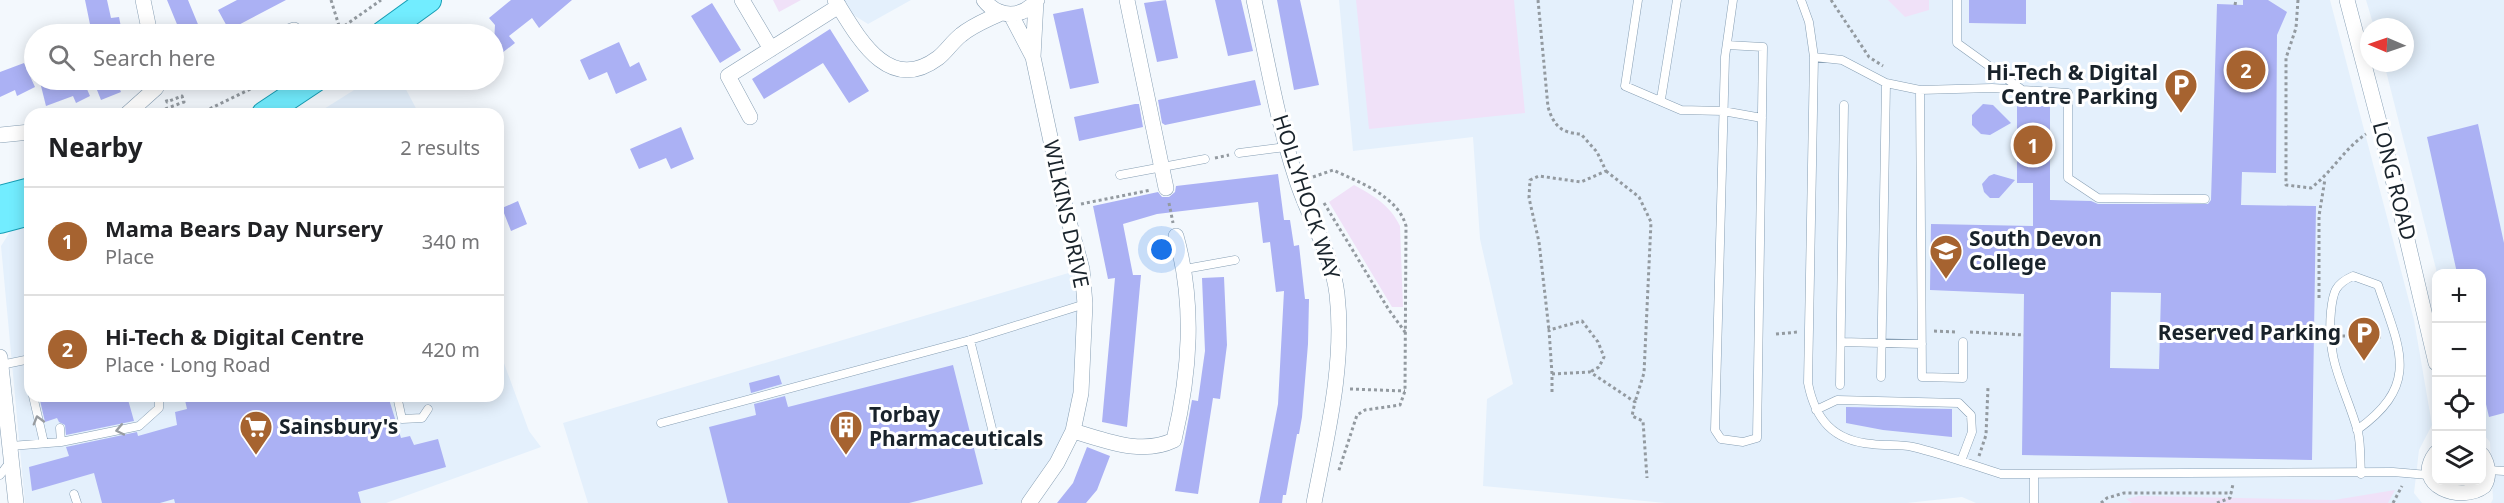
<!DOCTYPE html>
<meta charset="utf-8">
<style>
:root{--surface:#fff;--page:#f6f6f6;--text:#202124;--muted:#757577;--line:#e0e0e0;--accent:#a66330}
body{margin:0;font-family:"Noto Sans",sans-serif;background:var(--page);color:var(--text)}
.controls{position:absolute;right:18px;bottom:18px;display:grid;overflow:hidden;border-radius:12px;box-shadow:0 3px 15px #0003}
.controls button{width:54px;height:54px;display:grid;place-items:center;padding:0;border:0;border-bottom:2px solid var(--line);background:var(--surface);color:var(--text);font:30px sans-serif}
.compass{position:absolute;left:2360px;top:18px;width:54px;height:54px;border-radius:50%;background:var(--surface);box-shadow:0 3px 15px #0003;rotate:272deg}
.you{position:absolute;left:1162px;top:250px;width:21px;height:21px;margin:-15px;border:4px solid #fff;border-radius:50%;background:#1a73e8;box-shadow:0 0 0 9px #1a73e833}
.badge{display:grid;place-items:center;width:39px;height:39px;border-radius:50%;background:var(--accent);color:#fff;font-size:20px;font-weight:700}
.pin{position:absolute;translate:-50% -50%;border:3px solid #fff;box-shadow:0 2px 6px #0006}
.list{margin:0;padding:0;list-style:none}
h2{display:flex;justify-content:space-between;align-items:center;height:78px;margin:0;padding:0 24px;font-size:26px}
h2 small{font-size:20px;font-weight:400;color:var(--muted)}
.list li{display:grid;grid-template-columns:39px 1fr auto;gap:18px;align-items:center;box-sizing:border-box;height:108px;padding:0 24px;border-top:2px solid var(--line)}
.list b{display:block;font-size:22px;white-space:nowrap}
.list p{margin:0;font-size:20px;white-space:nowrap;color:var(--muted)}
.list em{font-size:20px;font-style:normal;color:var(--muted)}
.icon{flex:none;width:33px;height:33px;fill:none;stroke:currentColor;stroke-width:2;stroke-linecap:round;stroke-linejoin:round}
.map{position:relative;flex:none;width:2504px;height:503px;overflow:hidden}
.search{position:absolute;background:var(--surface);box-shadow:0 3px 15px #0003;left:24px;top:24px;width:480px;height:66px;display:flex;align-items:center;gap:15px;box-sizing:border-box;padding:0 21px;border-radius:33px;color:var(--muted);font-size:22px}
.panel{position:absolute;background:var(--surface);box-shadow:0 3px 15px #0003;left:24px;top:108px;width:480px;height:294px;border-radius:18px}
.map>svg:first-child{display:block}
.built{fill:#e4f0fc}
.green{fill:#f0e1f8}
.building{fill:#abb1f4;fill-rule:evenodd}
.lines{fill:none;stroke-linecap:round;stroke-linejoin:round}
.service-casing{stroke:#879fb4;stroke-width:9}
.minor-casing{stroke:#879fb4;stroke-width:16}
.primary-casing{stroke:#169eb5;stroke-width:26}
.path{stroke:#939aa0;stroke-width:3;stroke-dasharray:3 3;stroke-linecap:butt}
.service{stroke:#fff;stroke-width:8}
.minor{stroke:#fff;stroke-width:15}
.primary{stroke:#72edff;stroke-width:24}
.oneway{stroke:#989ca0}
.labels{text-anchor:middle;stroke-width:6;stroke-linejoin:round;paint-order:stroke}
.poi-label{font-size:21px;font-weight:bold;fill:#19232b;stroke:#fff;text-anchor:start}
.street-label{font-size:21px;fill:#19232b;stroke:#fff}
</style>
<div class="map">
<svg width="2504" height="503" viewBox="0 0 2504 503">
<rect width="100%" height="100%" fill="#f3f8fd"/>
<path class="built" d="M835,0h76l-43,24 -29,-18z
M1339,0h991l84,320 18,105 -13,25 -5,43 8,10h-446l-14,-6 -55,6h-241l-183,-17 4,-87 26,-15 -33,-145 -7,-102 -120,14z
M2366,0h138v503h-13l2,-4 -3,-57 -8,-9v-159l-45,-1 -53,-210h21v-36h-31z
M370,80h31l18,34h-103z
M30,224v172h468v-49l31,84 12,16 -155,56h-361l-24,-257 12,-19z
M1082,269l-9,162 -44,72h-441l-25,-80z"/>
<path class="green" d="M773,0h28l-22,12z
M1356,0h158l11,113 -156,16z
M1888,0h41v10l-24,7z
M1354,185c20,11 36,20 46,41l3,81h-11l-63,-105z
M2395,490l-7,13h-256l-6,-4 13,-3 195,4z"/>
<path class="building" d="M85,0h22l4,18 8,-1 3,15 -30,2z
M167,0h21l14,34h-21z
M237,0h49l-57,30 -11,-20z
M511,0h61l-33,28 -7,-10 -23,18 6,7 -13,10 -8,-10 1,-18 -6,-7z
M1166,0l12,58 -21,4 -13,-59z
M1215,0h26l12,51 -25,5z
M1277,0h23l19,85 -25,5z
M1969,0h57v24l-57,-1z
M2243,0h25l19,12 -10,23 -1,138 -34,-1 -1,33 75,1 -4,254 -290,-5 2,-161 -94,-4 1,-66 102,2v-43h-16v-77h33v94l41,1 7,3h110l3,-4 6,-196 26,1zM2111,292l50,1 -2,76 -49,-1z
M712,3l29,47 -21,13 -29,-47z
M1083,8l16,75 -29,6 -17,-75z
M830,29l39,62 -20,12 -26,-40 -59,36 -12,-20z
M619,42l11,25 9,-5 8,18 -31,14 -9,-22 -18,8 -9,-20z
M24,63l11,24 -18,9 -2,-6 -15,7v-25z
M48,80h8l3,8 24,-8 7,16 -14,7 -3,-7 -27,10 -6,-24z
M93,80h23l5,12 -20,8z
M1255,80l6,25 -96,20 -3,-2 -4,-23z
M1135,104h4l4,23 -64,14 -5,-24z
M1983,104l10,1 18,18 -21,12 -9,-1 -9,-9v-10z
M2478,124l26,119v170l-15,4 -8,-34v-110h-24l-30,-136z
M681,127l13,32 -23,10 -5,-11 -27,11 -9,-20z
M1278,174l6,46h6l4,26 5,-1 6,54h4l-1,45 -6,73 -3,17h-2l-11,61h-3l-1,8h-23l19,-99 6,-113 -8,1 -6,-50 -7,1 -5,-41 -101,12 -34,10 10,51h8l-14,152 -25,-5 13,-144 -7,1 -15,-73 65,-14 4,5h7l6,-5 1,-6z
M1994,174l21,6 -16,18h-9l-6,-6 -2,-8 7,-8z
M518,201l9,23 -16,7 -9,-23z
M1224,277l3,68 -7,54 -7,-1 -15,96 -23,-3 17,-91 6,1 4,-29 3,-21 -3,-73z
M953,365l30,119 -74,19h-181l-19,-76 47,-12 -2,-11 31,-8 3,11z
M779,375l3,9 -31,9 -2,-10z
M39,396h88l7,25 -68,14 -1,-10 -6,-3 -2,-4 -12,4z
M184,396h204l13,42 9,-2 4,9 24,-6 8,28 -88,25 3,11h-186l-1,-4 -14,4h-58l-8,-30 -62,18 -3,-24 40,-11 -3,-9 71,-15 1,4 39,-11 -2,-13 12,-3z
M1846,407l106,2v28l-69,-7 -37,-7z
M1087,447l23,9 -13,34 -11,13h-29l16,-20z"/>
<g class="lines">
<g class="service-casing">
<path id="service" d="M1638,0l-13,86 56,24 42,1 39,7
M1801,0l8,22 5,35 -6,326c7,36 25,58 64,61 14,2 27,0 41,3 30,7 59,18 88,27l392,-2 35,3
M1957,0v43l64,46
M1727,45l36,2 -6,391 -14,4 -22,-3 -6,-9 10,-373 8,-57
M1814,57l28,3 44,23 34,7 72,-2 76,5v85l30,20 107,1
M1920,90l2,287 41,1v-36
M1661,99l16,-99
M1239,153l47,-6
M1120,175l85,-16
M1185,269l50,-9
M970,340l26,105
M1841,342l81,2
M1,365l29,-6
M1881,377l5,-294
M1840,385l4,-280
M33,396l11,47
M397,396l5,23 20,-1 6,-9
M1816,410l21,-10 122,3 12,12 1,17 -11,29
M661,423l309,-83 115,-36
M60,428l1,14
M2357,430c64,-46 43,-80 21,-145l-25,-9c-18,8 -20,16 -22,35 -5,52 14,75 27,121 3,13 2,28 3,42
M11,446l50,-4 78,-16 20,-18v-12
M2488,470l16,1
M0,475l10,-13
M2034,475v28
M74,494l3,9"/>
</g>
<g class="minor-casing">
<path id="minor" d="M143,0l7,34
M742,0l29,49
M835,0c23,37 53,95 103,58 8,-6 14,-16 23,-23 12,-10 26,-15 40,-22
M984,0c14,18 38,19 53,0
M1127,0l39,188
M1254,0c13,59 23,120 42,178 12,39 36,75 41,116 8,70 -10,141 -23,209
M2347,0l36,137 53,226
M1011,15l22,42 32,150 17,62 3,35 -4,89 -8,38 -16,32 -28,40
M283,34l11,-4
M1033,57l3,-56
M127,114l29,-26v-8
M750,117l-22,-41 111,-70
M0,135l30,-3
M0,357l16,146
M1073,431c32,9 68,25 101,9 16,-68 21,-136 2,-204
M2436,453c-25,33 26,50 48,33 6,-10 4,-22 -2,-31"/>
</g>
<g class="primary-casing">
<path id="primary" d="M382,34l47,-34
M264,114l51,-34
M0,198l30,-8
M0,221l30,-8"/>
</g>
<path class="path" d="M331,0l9,29 41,-29
M1538,0l10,107c6,19 13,26 33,27l16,18 9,19 -25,11 -42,-6 -9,4 -1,18 10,44 10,88
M1831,0l38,57 14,9
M2298,0l-2,28 -10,30v127l25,3c21,-16 33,-39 55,-54
M2235,5l1,-5
M332,34l8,-5 10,5
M154,113l30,-11 -2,-6 -15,6 -1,-3
M199,114l70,-34
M1215,158l14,-3
M1606,171l33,26 12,25 -7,151 -9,29
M1313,177l20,-7c26,12 65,26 73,56l-1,165 -5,14 -35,5 -8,5 -19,58
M1169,203l4,20
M1324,203l65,107 16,22
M1081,204l70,-14
M2319,298v-82l6,-37
M1934,331l23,1
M1970,332l54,3
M1776,334l22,-2
M2342,336l41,1
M1552,374l-3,-44 33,-9 16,21 6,15 -5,10 -9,5
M1350,389l55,2
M1552,392v-18l38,-2 45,30 -3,14 11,5 4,57
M1979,456l7,-21 2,-48
M2101,503l6,-5 17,-5h108
M2217,503l13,-5 3,-14
M2393,503l9,-17"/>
<use href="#service" class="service"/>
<use href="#minor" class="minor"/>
<use href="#primary" class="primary"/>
</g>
<defs><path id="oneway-chevron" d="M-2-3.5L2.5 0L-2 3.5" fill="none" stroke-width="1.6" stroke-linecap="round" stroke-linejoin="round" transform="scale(1.5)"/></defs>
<g class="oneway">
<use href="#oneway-chevron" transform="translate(38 420) rotate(-106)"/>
<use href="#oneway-chevron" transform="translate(120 430) rotate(168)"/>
</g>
<defs>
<g id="parking-pin" transform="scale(1.725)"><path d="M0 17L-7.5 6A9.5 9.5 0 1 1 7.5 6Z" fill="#a66330" stroke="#fff"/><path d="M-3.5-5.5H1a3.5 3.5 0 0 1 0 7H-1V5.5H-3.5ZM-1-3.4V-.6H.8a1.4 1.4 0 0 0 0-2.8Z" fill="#fff"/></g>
<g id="university-pin" transform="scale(1.725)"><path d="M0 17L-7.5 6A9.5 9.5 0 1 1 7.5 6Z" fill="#a66330" stroke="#fff"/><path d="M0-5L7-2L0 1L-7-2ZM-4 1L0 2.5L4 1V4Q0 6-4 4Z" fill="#fff"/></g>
<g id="supermarket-pin" transform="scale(1.725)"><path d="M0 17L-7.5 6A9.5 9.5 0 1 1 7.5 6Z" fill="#a66330" stroke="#fff"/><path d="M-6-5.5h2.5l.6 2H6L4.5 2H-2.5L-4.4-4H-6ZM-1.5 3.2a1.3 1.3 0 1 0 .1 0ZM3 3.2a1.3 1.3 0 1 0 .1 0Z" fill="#fff"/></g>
<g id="building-pin" transform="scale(1.725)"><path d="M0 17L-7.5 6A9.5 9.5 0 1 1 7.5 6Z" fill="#a66330" stroke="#fff"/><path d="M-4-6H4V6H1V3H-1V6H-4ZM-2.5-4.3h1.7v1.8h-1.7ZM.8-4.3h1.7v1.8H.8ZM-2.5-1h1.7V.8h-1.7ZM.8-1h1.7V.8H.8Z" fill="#fff"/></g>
</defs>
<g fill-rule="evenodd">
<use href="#parking-pin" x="2181" y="85"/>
<use href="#university-pin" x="1946" y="251"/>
<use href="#parking-pin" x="2364" y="333"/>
<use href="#supermarket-pin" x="256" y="427"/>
<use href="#building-pin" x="846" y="427"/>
</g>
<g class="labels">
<g class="poi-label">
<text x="2158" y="80" text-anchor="end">Hi-Tech &amp; Digital<tspan x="2158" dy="24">Centre Parking</tspan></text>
<text x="1969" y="246">South Devon<tspan x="1969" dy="24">College</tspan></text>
<text x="2341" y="340" text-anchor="end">Reserved Parking</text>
<text x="869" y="422">Torbay<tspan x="869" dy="24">Pharmaceuticals</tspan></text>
<text x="279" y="434">Sainsbury's</text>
</g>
<g class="street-label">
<text transform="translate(2394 181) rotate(76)" y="7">LONG ROAD</text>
<text transform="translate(1306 197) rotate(72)" y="7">HOLLYHOCK WAY</text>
<text transform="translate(1066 214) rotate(78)" y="7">WILKINS DRIVE</text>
</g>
</g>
</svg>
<div class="controls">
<button>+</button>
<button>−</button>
<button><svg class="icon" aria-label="locate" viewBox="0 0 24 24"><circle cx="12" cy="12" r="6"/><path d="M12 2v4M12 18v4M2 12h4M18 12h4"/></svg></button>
<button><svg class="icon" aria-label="layers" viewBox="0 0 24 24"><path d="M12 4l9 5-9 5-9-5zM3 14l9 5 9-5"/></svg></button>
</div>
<svg class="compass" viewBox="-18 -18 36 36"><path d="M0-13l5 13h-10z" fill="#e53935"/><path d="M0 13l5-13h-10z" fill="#757577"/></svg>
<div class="you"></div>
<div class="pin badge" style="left:2033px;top:145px">1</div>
<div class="pin badge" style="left:2246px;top:70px">2</div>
<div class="search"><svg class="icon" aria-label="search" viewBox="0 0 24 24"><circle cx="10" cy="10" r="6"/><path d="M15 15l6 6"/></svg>Search here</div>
<section class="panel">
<h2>Nearby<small>2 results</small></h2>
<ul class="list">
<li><span class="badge">1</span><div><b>Mama Bears Day Nursery</b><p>Place</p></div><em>340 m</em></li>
<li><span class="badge">2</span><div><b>Hi-Tech &amp; Digital Centre</b><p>Place · Long Road</p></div><em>420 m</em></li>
</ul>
</section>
</div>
